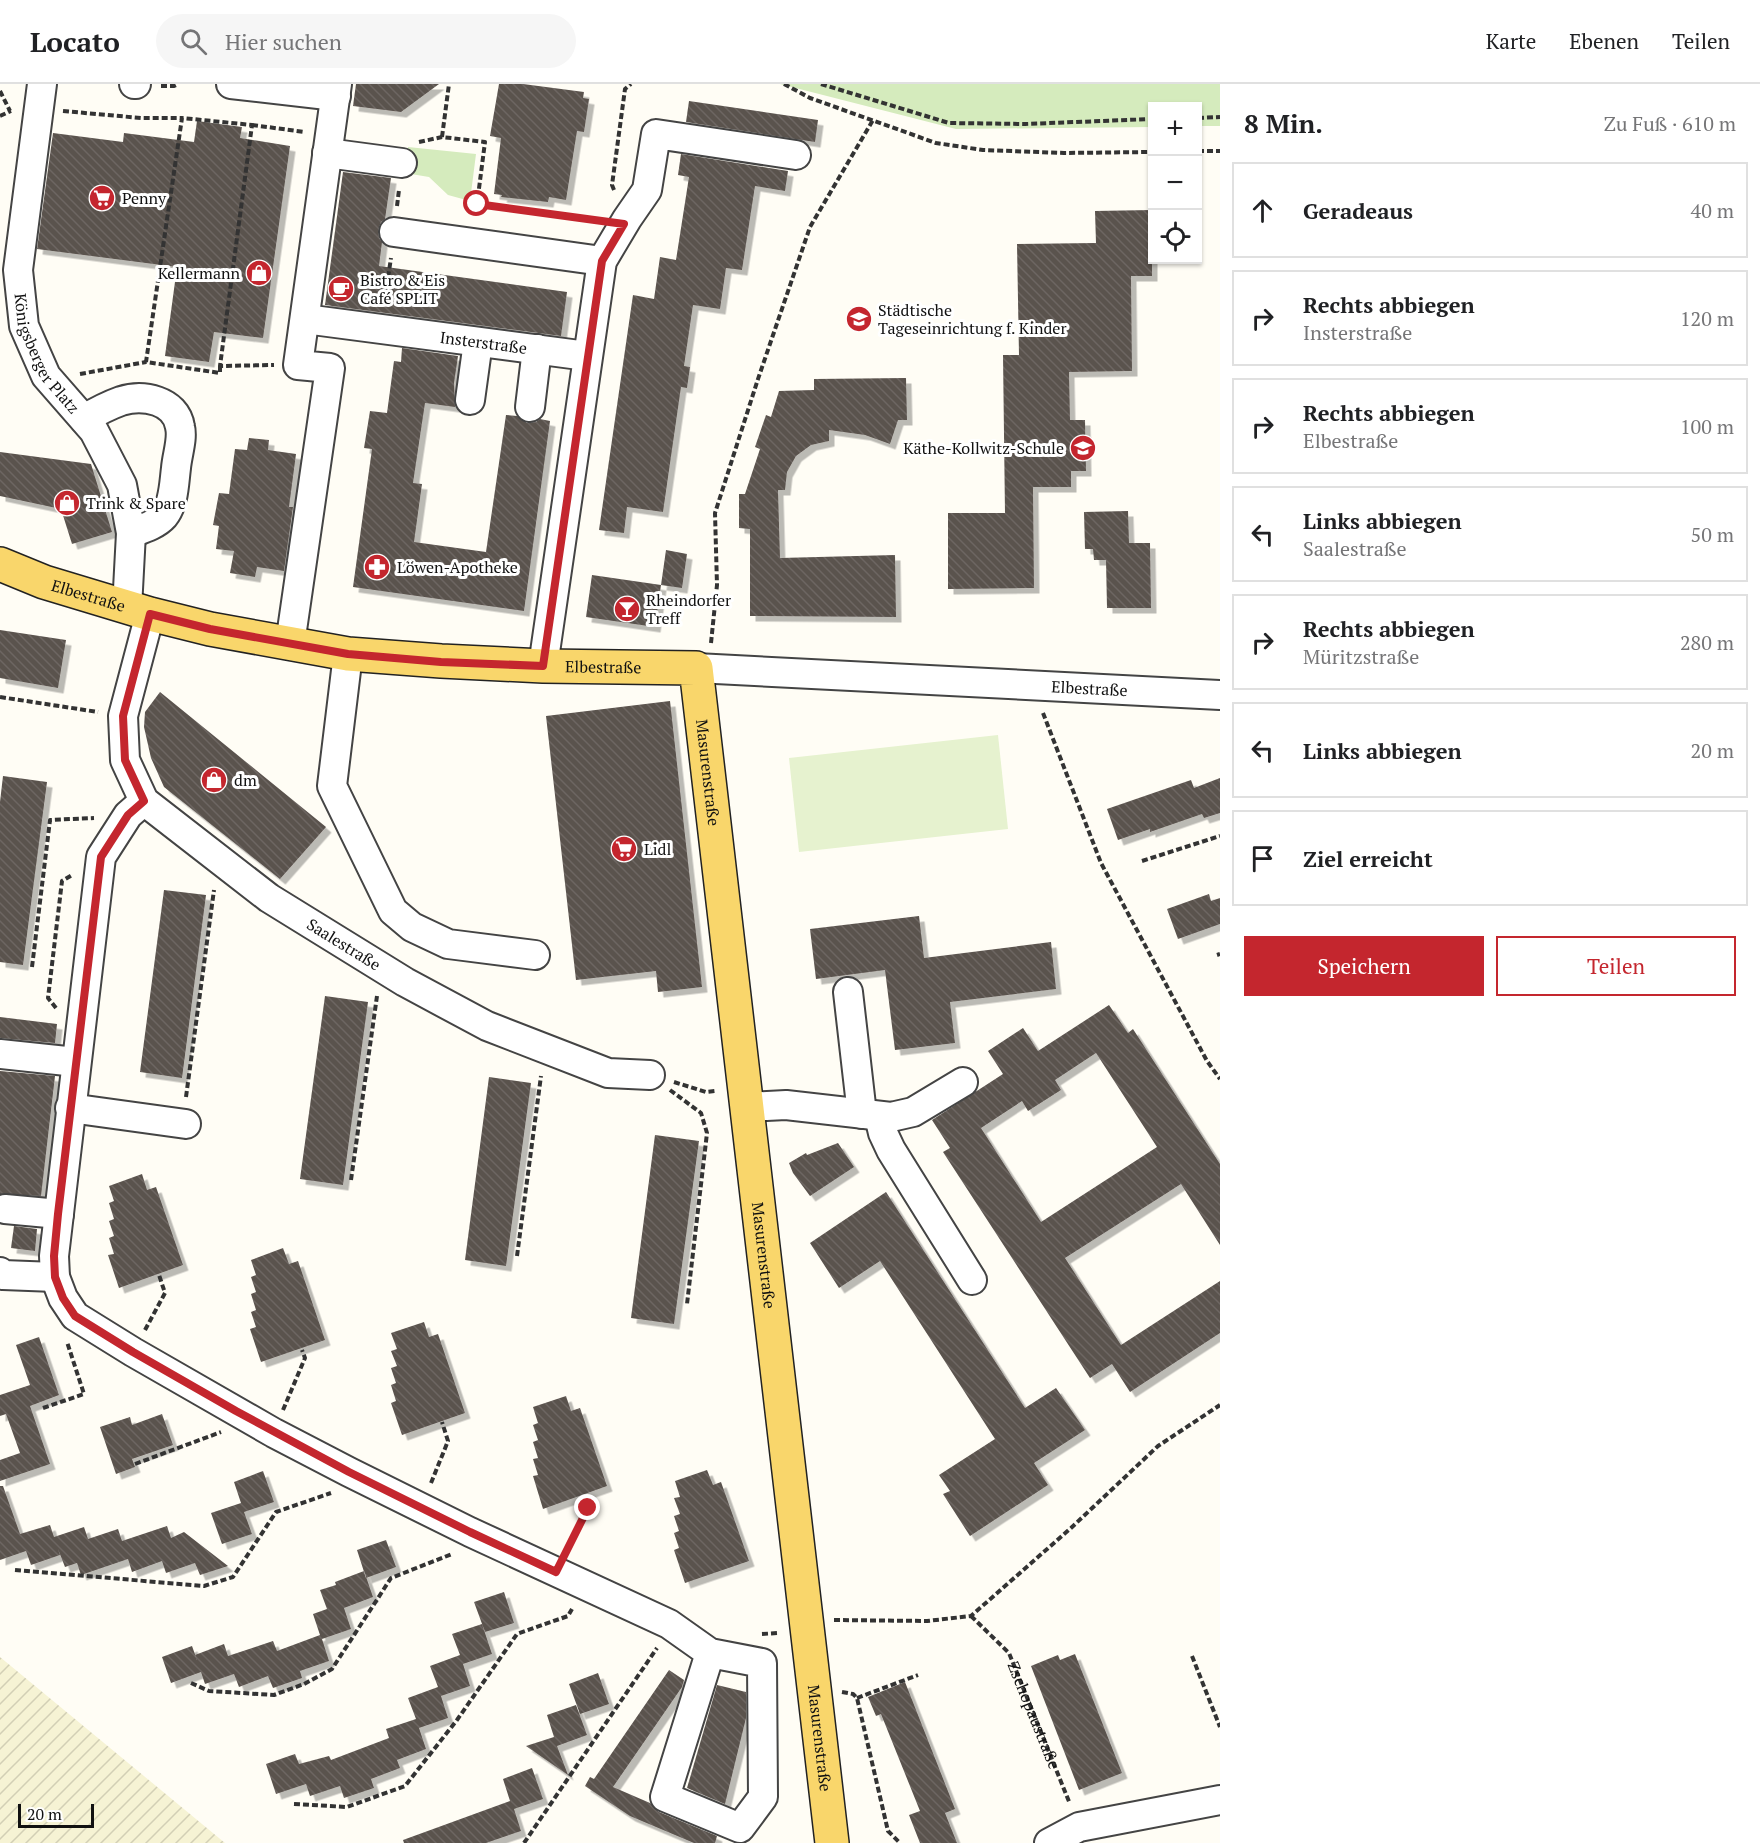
<!DOCTYPE html>
<html lang="de">
<meta charset="utf-8">
<style>
:root{--surface:#fff;--page:#f6f6f6;--text:#202124;--muted:#757577;--line:#e0e0e0;--accent:#c4262e}
body{margin:0;font-family:"PT Serif",serif;background:var(--page);color:var(--text)}
.controls{position:absolute;right:18px;top:18px;display:grid;overflow:hidden;border-radius:0px;box-shadow:0 2px 4px #0004}
.controls button{width:54px;height:54px;display:grid;place-items:center;padding:0;border:0;border-bottom:2px solid var(--line);background:var(--surface);color:var(--text);font:30px sans-serif}
.scale{position:absolute;left:18px;bottom:15px;width:76px;box-sizing:border-box;padding-left:6px;border:3px solid #111;border-top:0;font-size:16px;line-height:21px;white-space:nowrap;color:#111;-webkit-text-stroke:4px #fff;paint-order:stroke}
.stop{position:absolute;width:18px;height:18px;margin:-14px;border:4px solid #c4262e;border-radius:50%;background:#fff}
.stop.end{background:#c4262e;border-color:#fff;box-shadow:0 2px 6px #0008}
.list{margin:0;padding:0;list-style:none}
h2{display:flex;justify-content:space-between;align-items:center;height:78px;margin:0;padding:0 24px;font-size:26px}
h2 small{font-size:20px;font-weight:400;color:var(--muted)}
.list li{display:grid;grid-template-columns:39px 1fr auto;gap:18px;align-items:center;box-sizing:border-box;height:96px;margin:0 12px 12px;padding:0 12px;border:2px solid var(--line);border-radius:0px}
.list b{display:block;font-size:22px;white-space:nowrap}
.list p{margin:0;font-size:20px;white-space:nowrap;color:var(--muted)}
.list em{font-size:20px;font-style:normal;color:var(--muted)}
.actions{display:flex;gap:12px;padding:18px 24px}
.actions a{flex:1;padding:14px 0;border:2px solid var(--accent);border-radius:0px;text-align:center;font-size:21px;color:var(--accent)}
.actions .main{background:var(--accent);color:#fff}
.icon{flex:none;width:33px;height:33px;fill:none;stroke:currentColor;stroke-width:2;stroke-linecap:round;stroke-linejoin:round}
.map{position:relative;flex:none;width:1220px;height:1759px;overflow:hidden}
header{display:flex;align-items:center;gap:36px;box-sizing:border-box;height:84px;padding:0 30px;background:var(--surface);border-bottom:2px solid var(--line)}
header strong{font-size:28px}
nav{display:flex;gap:33px;margin-inline-start:auto;font-size:21px}
.search{width:420px;height:54px;background:var(--page);display:flex;align-items:center;gap:15px;box-sizing:border-box;padding:0 21px;border-radius:33px;color:var(--muted);font-size:22px}
main{display:flex}
aside{flex:1;background:var(--surface)}
.map>svg:first-child{display:block}
.farmland{fill:url(#farmland-furrows)}
.park{fill:#d5ebbd}
.pitch{fill:#e6f2cf}
.building{fill:url(#building-back-hatch);fill-rule:evenodd;filter:url(#shadow)}
.lines{fill:none;stroke-linecap:round;stroke-linejoin:round}
.minor-casing{stroke:#444;stroke-width:32}
.major-casing{stroke:#222;stroke-width:36}
.path{stroke:#333;stroke-width:4;stroke-dasharray:6 3;stroke-linecap:butt}
.minor{stroke:#fff;stroke-width:28}
.major{stroke:#f9d66b;stroke-width:33}
.route{stroke:#c4262e;stroke-width:8}
.labels{text-anchor:middle;stroke-width:6;stroke-linejoin:round;paint-order:stroke}
.poi-label{font-size:16px;fill:#111;stroke:#fff;text-anchor:start}
.street-label{font-size:16px;fill:#111;stroke:#fff}
</style>
<header>
<strong>Locato</strong>
<div class="search"><svg class="icon" aria-label="search" viewBox="0 0 24 24"><circle cx="10" cy="10" r="6"/><path d="M15 15l6 6"/></svg>Hier suchen</div>
<nav><a>Karte</a><a>Ebenen</a><a>Teilen</a></nav>
</header>
<main>
<div class="map">
<svg width="1220" height="1759" viewBox="0 0 1220 1759">
<defs>
<pattern id="farmland-furrows" width="10" height="10" patternUnits="userSpaceOnUse" patternTransform="scale(1.5)"><rect width="10" height="10" fill="#f6f3d4"/><path d="M-1 1l2-2M0 10L10 0M9 11l2-2" fill="none" stroke="#d2cfb5"/></pattern>
<pattern id="building-back-hatch" width="6" height="6" patternUnits="userSpaceOnUse" patternTransform="scale(1.5)"><rect width="6" height="6" fill="#5a524d"/><path d="M-1 5l2 2M0 0l6 6M5-1l2 2" fill="none" stroke="#6d6662"/></pattern>
<filter id="shadow"><feDropShadow dx="5.5" dy="5.5" stdDeviation="0" flood-color="#0004"/></filter>
</defs>
<rect width="100%" height="100%" fill="#fffdf5"/>
<path class="farmland" d="M0,1573l225,186h-225z"/>
<path class="park" d="M780,0h440v42h-22v-20h-46v21l-196,2z
M408,63l68,7 -6,47 -22,-6 -19,-18 -24,-4z"/>
<path class="pitch" d="M998,651l10,94 -209,23 -10,-94z"/>
<path class="building" d="M356,0h83l-38,28 -48,-6z
M499,0h24l61,8 -1,6 6,1 -5,33 -7,-1 -11,69 -17,-3 -1,5 -47,-5 1,-2 -8,-1 7,-56 -11,-2z
M689,17l129,19 -3,22 -129,-20z
M197,37l45,6 -2,11 50,8 -27,192 -49,-6 -5,30 -44,-6 12,-89 -140,-18 16,-116 70,9 1,-9 70,9z
M681,70l107,17 -3,20 -30,-5 -13,84 -16,-2 -6,41 -27,-4 -9,61 6,1 -3,21 -6,-1 -18,125 -36,-5 -3,26 -25,-3 34,-235 21,4 6,-42 16,3 13,-83 -11,-2z
M343,88l48,6 -6,41 -4,3 -3,8 1,8 3,4 -3,24 188,26 -6,44 -236,-31z
M1152,126v66h-21l1,95 -63,1 1,48h15l1,51h-15v16h-38l1,101 -86,1v-76h57l-2,-158h16l-2,-111 79,-1 -1,-32z
M402,264l56,8 -4,27 1,24 -30,-4 -12,80 9,1 -8,58 72,10 20,-137 11,1 10,7 9,-1 4,-3 10,2 -26,190 -171,-24 19,-138 -8,-1 6,-37 17,2 7,-52 7,1z
M906,294l1,42h-9l-8,24 -25,-9 -36,-5v11l-18,4 -15,11 -9,16 -2,18h-7l2,68 115,-3 1,62 -146,-1v-87l-11,-1v-34h6l15,-45 -5,-2 11,-32 5,2 8,-26 35,-1v-11z
M249,354l20,2 -1,10 28,4 -7,53h4l-9,64 -27,-4 -2,10 -25,-4 4,-22 -18,-2 3,-23 -6,-1 6,-32 10,1 6,-45 12,1z
M0,368l91,12 21,68 -40,12 -11,-35 -61,-13z
M1128,427l1,32h21l1,65h-44l-1,-48h-12l-1,-11h-8l-1,-37z
M666,466l21,4 -5,34 -21,-3z
M592,491l69,10 -6,42 -69,-10z
M0,546l66,10 -8,48 -58,-10z
M160,608l166,135 -46,52 -116,-92 -13,-29 -7,-31 1,-15z
M670,617l32,286 -44,5 -2,-21 -80,9 -30,-264z
M3,692l44,6 -24,183 -23,-3v-160z
M1220,694v35l-16,5 -2,-4 -52,18v-3l-32,11 -11,-31 84,-29 3,8z
M164,806l42,5 -24,183 -42,-6z
M1209,810l2,7 9,-3v26l-42,15 -11,-30z
M919,832l5,42 127,-16 5,47 -106,13 5,41 -60,7 -10,-80 -69,9 -6,-50z
M325,912l43,6 -25,183 -43,-6z
M1109,921l19,28 5,-4 87,135v81l-39,-61 -116,74 56,87 99,-64v52l-90,59 -18,-28 -22,14 -147,-226 7,-4 -18,-28 71,-46 -15,-23 35,-23 15,23zM1096,969l61,94 -116,75 -60,-94 41,-27 6,10 33,-21 -6,-10z
M0,933l57,7 -2,19 -55,-5z
M0,987l55,5 -14,120 -41,-2z
M489,993l42,6 -25,183 -41,-6z
M655,1051l44,6 -25,183 -43,-6z
M838,1059l16,24 -44,29 -17,-23 -4,-10 17,-10 1,2z
M142,1090l5,16 9,-3 27,78 -64,23 -11,-33 6,-1 -5,-16 5,-2 -5,-15 5,-2 -5,-16 5,-2 -5,-15z
M886,1108l139,216 31,-20 29,42 -51,33 14,22 -78,51 -27,-42 7,-3 -11,-16 56,-36 -115,-178 -41,27 -29,-45z
M14,1142l23,3 -2,22 -24,-3z
M283,1164l6,16 9,-3 27,79 -64,22 -11,-33 6,-2 -5,-15 5,-2 -5,-16 5,-2 -5,-15 5,-2 -5,-15z
M424,1238l5,15 9,-3 27,79 -63,22 -11,-32 5,-2 -5,-16 5,-2 -5,-15 6,-2 -6,-15 6,-2 -6,-16z
M39,1253l20,58 -29,11 20,58 -50,17v-21l20,-7 -14,-39 -6,2v-21l30,-10 -14,-40z
M566,1312l5,15 9,-3 27,78 -64,23 -10,-33 5,-1 -5,-16 5,-1 -5,-16 5,-2 -5,-15 5,-2 -5,-16z
M162,1330l11,31 -41,14 3,8 -19,7 -16,-47 30,-10 2,8z
M707,1386l6,15 8,-3 28,79 -64,22 -11,-33 5,-2 -5,-15 5,-2 -5,-15 6,-2 -6,-16 6,-1 -5,-16z
M263,1387l11,31 -30,10 8,22 -30,10 -11,-31 30,-10 -7,-21z
M0,1402h3l17,48 30,-9 4,12 30,-10 6,18 -2,-6 30,-10 4,12 45,-15 4,12 13,-6 44,34 -28,9 -5,-12 -29,10 -4,-12 -30,11 -4,-13 -47,16 -4,-12 -12,4 -7,-18 2,6 -29,10 -5,-14 -26,9z
M386,1456l10,27 -30,11 -9,-28z
M364,1487l9,26 -29,11 7,21 -29,10 7,22 -29,10 2,7 -29,10 -5,-12 -29,11 -5,-13 -29,10 -4,-12 -30,11 -9,-26 30,-11 5,14 -2,-5 29,-11 4,12 45,-15 4,10 43,-16 -7,-21 14,-5 -7,-19 16,-5 -1,-3z
M504,1508l10,31 -29,9 -11,-30z
M482,1540l10,30 -29,10 7,22 -29,10 7,22 -29,10 7,21 -29,11 3,8 -29,11 3,9 -30,10 -4,-12 -30,10 -4,-12 -30,10 -10,-30 29,-10 4,10 30,-8 2,4 58,-22 -3,-9 30,-10 -8,-21 30,-11 -8,-21 30,-11 -8,-21z
M1075,1570l47,119 -43,17 -48,-124 27,-11 2,5z
M669,1586l15,10 -2,7 -69,100 37,16 9,9 58,24 -2,7h-21l-64,-27 -45,-30 5,-9 4,2z
M598,1589l11,31 -29,10 -11,-30z
M905,1598l50,127 -10,4 12,30h-37l-11,-28 11,-4 -39,-97 -5,2 -8,-19z
M717,1601l29,7v26l-21,86 -38,-16z
M576,1621l11,30 -30,11 11,29 -42,-29 28,-9 -7,-22z
M532,1684l11,31 -29,10 7,22 -35,12h-82l-1,-3 107,-39 -7,-22z"/>
<g class="lines">
<g class="minor-casing">
<g id="minor">
<path id="s2" d="M42,0l-24,186 6,56 22,50 48,55 28,54 9,48 -4,75"/>
<path d="M134,0h2"/>
<path d="M231,0l105,12"/>
<path d="M327,69l75,10"/>
<path d="M394,148l208,29"/>
<path id="s3" d="M305,235l282,37"/>
<path d="M470,316l8,-58"/>
<path d="M530,323l7,-58"/>
<path d="M84,335c12,-7 23,-13 37,-18 22,-7 55,-1 59,26 3,12 -3,28 -4,41 -2,15 -2,36 -12,48 -8,9 -22,13 -33,17"/>
<path id="s4" d="M150,530l-27,102 2,44 19,41 125,97 136,84 82,44 121,47 42,2"/>
<path d="M290,560l40,-276 -32,-3 39,-281"/>
<path d="M348,570l-16,132 61,125 19,16 36,17 87,11"/>
<path d="M543,582l59,-405 25,-42 20,-29 9,-56 140,21"/>
<path id="s5" d="M696,584l524,27"/>
<path d="M144,717l-16,14 -27,42 -47,399 1,21 8,21 12,18 58,36 141,81 75,39 121,60 199,92 41,29 52,10 1,134 -23,31 -75,-31 45,-144"/>
<path d="M848,908l14,122"/>
<path d="M0,970l76,8"/>
<path d="M747,1023l39,-2 105,12 22,-5 50,-30"/>
<path d="M70,1024l116,16"/>
<path d="M879,1032l4,17 8,17 81,130"/>
<path d="M5,1125l54,5"/>
<path d="M0,1188l3,3 52,2"/>
<path d="M1049,1759l30,-16 141,-27"/>
</g>
</g>
<g class="major-casing">
<g id="major">
<path id="s6" d="M0,480l44,18 106,32 60,15 138,25 93,7 102,5 153,2 136,1175"/>
</g>
</g>
<g class="path">
<path d="M784,0l26,14 126,45 47,7 81,3 88,-1"/>
<path d="M821,0l128,39 76,1 127,-5"/>
<path d="M161,2h13l4,-2"/>
<path d="M0,7l10,20"/>
<path d="M63,27l78,7h41"/>
<path d="M0,32l11,-5"/>
<path d="M1198,34l22,-1"/>
<path d="M252,41l53,7"/>
<path d="M442,53l7,-53"/>
<path d="M419,58l23,-5 43,5 -8,62 120,17"/>
<path d="M1198,67h22"/>
<path d="M614,106l-2,-5 13,-96 6,-5"/>
<path d="M397,122l2,-16"/>
<path d="M384,220l7,-46"/>
<path d="M220,282v7l-74,-11 36,-244 70,7 -32,241 54,-1"/>
<path d="M80,290l66,-12"/>
<path d="M711,559l6,-58 -2,-72 43,-134 52,-152 63,-107"/>
<path d="M0,613l98,15"/>
<path d="M1043,629l58,150 106,198 13,18"/>
<path d="M1142,777l78,-25"/>
<path d="M1217,871l3,-1"/>
<path d="M32,883l18,-147 44,-2"/>
<path d="M56,924l-8,-10 14,-117 10,-6"/>
<path d="M674,998l32,10 9,-1"/>
<path d="M670,1006l31,23 6,20 -20,171"/>
<path d="M186,1013l28,-207"/>
<path d="M351,1096l26,-184"/>
<path d="M517,1172l24,-180"/>
<path d="M145,1246l20,-37 -6,-18"/>
<path d="M43,1324l41,-14 -17,-52"/>
<path d="M283,1326l22,-52 -3,-8"/>
<path d="M135,1380l86,-32"/>
<path d="M431,1399l17,-42 -6,-19"/>
<path d="M568,1464l20,-40 -4,-11"/>
<path d="M15,1486l189,16 29,-9 43,-65 55,-19"/>
<path id="s1" d="M971,1532l38,37 61,151"/>
<path d="M834,1536l93,1 44,-5 100,-88 87,-82 62,-41"/>
<path d="M762,1550l16,-1"/>
<path d="M1192,1572l28,71"/>
<path d="M191,1599l18,8 65,4 30,-11 28,-15 59,-91 61,-24"/>
<path d="M842,1608l11,2 4,4 31,133 12,12"/>
<path d="M857,1614l61,-23"/>
<path d="M294,1720l53,3 58,-21 52,-66 60,-86 51,-18 4,-7"/>
<path d="M524,1759l133,-195"/>
</g>
<use href="#minor" class="minor"/>
<use href="#major" class="major"/>
</g>
<g class="lines">
<path class="route" d="M477,120l147,20 -22,37 -59,405 -102,-4 -93,-8 -138,-25 -60,-15 -27,102 2,44 19,41 -16,14 -27,42 -43,357 -4,42 1,21 8,21 12,18 58,36 103,59 113,61 121,60 86,40 32,-64"/>
</g>
<defs>
<g id="supermarket-disc" transform="scale(1.35)"><circle r="9.5" fill="#c4262e" stroke="#fff"/><path d="M-6-5.5h2.5l.6 2H6L4.5 2H-2.5L-4.4-4H-6ZM-1.5 3.2a1.3 1.3 0 1 0 .1 0ZM3 3.2a1.3 1.3 0 1 0 .1 0Z" fill="#fff"/></g>
<g id="shop-disc" transform="scale(1.35)"><circle r="9.5" fill="#c4262e" stroke="#fff"/><path d="M-5-2.5h2.3a2.7 3.5 0 0 1 5.4 0H5L5.5 6h-11ZM-1.5-2.5h3a1.5 2.3 0 0 0-3 0Z" fill="#fff"/></g>
<g id="cafe-disc" transform="scale(1.35)"><circle r="9.5" fill="#c4262e" stroke="#fff"/><path d="M-5.5-4.5H6V0H3Q3 3.5 0 3.5H-2.5Q-5.5 3.5-5.5 0ZM3-3.2v2h1.7v-2ZM-6 4.5H4V6H-6Z" fill="#fff"/></g>
<g id="school-disc" transform="scale(1.35)"><circle r="9.5" fill="#c4262e" stroke="#fff"/><path d="M0-5L7-2L0 1L-7-2ZM-4 1L0 2.5L4 1V4Q0 6-4 4Z" fill="#fff"/></g>
<g id="pharmacy-disc" transform="scale(1.35)"><circle r="9.5" fill="#c4262e" stroke="#fff"/><path d="M-2-6h4v4h4v4h-4v4h-4v-4h-4v-4h4Z" fill="#fff"/></g>
<g id="bar-disc" transform="scale(1.35)"><circle r="9.5" fill="#c4262e" stroke="#fff"/><path d="M-6-5H6L.8 .8V4.5H3.5V6h-7V4.5H-.8V.8Z" fill="#fff"/></g>
</defs>
<g fill-rule="evenodd">
<use href="#supermarket-disc" x="102" y="114"/>
<use href="#shop-disc" x="259" y="189"/>
<use href="#cafe-disc" x="341" y="205"/>
<use href="#school-disc" x="859" y="235"/>
<use href="#school-disc" x="1083" y="364"/>
<use href="#shop-disc" x="67" y="419"/>
<use href="#pharmacy-disc" x="377" y="483"/>
<use href="#bar-disc" x="627" y="525"/>
<use href="#shop-disc" x="214" y="696"/>
<use href="#supermarket-disc" x="624" y="765"/>
</g>
<g class="labels">
<g class="poi-label">
<text x="122" y="120">Penny</text>
<text x="240" y="195" text-anchor="end">Kellermann</text>
<text x="360" y="202">Bistro &amp; Eis<tspan x="360" dy="18">Café SPLIT</tspan></text>
<text x="878" y="232">Städtische<tspan x="878" dy="18">Tageseinrichtung f. Kinder</tspan></text>
<text x="1064" y="370" text-anchor="end">Käthe-Kollwitz-Schule</text>
<text x="86" y="425">Trink &amp; Spare</text>
<text x="397" y="489">Löwen-Apotheke</text>
<text x="646" y="522">Rheindorfer<tspan x="646" dy="18">Treff</tspan></text>
<text x="234" y="702">dm</text>
<text x="644" y="771">Lidl</text>
</g>
<g class="street-label">
<text dy="6" stroke="none"><textPath href="#s3" startOffset="180">Insterstraße</textPath></text>
<text dy="6" stroke="none"><textPath href="#s2" startOffset="278">Königsberger Platz</textPath></text>
<text dy="6" stroke="none"><textPath href="#s6" startOffset="94">Elbestraße</textPath></text>
<text dy="6" stroke="none"><textPath href="#s6" startOffset="616">Elbestraße</textPath></text>
<text dy="6" stroke="none"><textPath href="#s5" startOffset="394">Elbestraße</textPath></text>
<text dy="6" stroke="none"><textPath href="#s6" startOffset="814">Masurenstraße</textPath></text>
<text dy="6" stroke="none"><textPath href="#s4" startOffset="441">Saalestraße</textPath></text>
<text dy="6" stroke="none"><textPath href="#s6" startOffset="1300">Masurenstraße</textPath></text>
<text dy="6" stroke="none"><textPath href="#s1" startOffset="120">Zschopaustraße</textPath></text>
<text dy="6" stroke="none"><textPath href="#s6" startOffset="1786">Masurenstraße</textPath></text>
</g>
</g>
</svg>
<div class="controls">
<button>+</button>
<button>−</button>
<button><svg class="icon" aria-label="locate" viewBox="0 0 24 24"><circle cx="12" cy="12" r="6"/><path d="M12 2v4M12 18v4M2 12h4M18 12h4"/></svg></button>
</div>
<div class="scale">20 m</div>
<div class="stop" style="left:477px;top:120px"></div>
<div class="stop end" style="left:588px;top:1424px"></div>
</div>
<aside>
<h2>8 Min.<small>Zu Fuß · 610 m</small></h2>
<ul class="list">
<li><svg class="icon" aria-label="ahead" viewBox="0 0 24 24"><path d="M12 20V5M6 11l6-6 6 6"/></svg><div><b>Geradeaus</b></div><em>40 m</em></li>
<li><svg class="icon" aria-label="right" viewBox="0 0 24 24"><path d="M7 20v-9h11M14 6l5 5-5 5"/></svg><div><b>Rechts abbiegen</b><p>Insterstraße</p></div><em>120 m</em></li>
<li><svg class="icon" aria-label="right" viewBox="0 0 24 24"><path d="M7 20v-9h11M14 6l5 5-5 5"/></svg><div><b>Rechts abbiegen</b><p>Elbestraße</p></div><em>100 m</em></li>
<li><svg class="icon" aria-label="left" viewBox="0 0 24 24"><path d="M17 20v-9H6M10 6l-5 5 5 5"/></svg><div><b>Links abbiegen</b><p>Saalestraße</p></div><em>50 m</em></li>
<li><svg class="icon" aria-label="right" viewBox="0 0 24 24"><path d="M7 20v-9h11M14 6l5 5-5 5"/></svg><div><b>Rechts abbiegen</b><p>Müritzstraße</p></div><em>280 m</em></li>
<li><svg class="icon" aria-label="left" viewBox="0 0 24 24"><path d="M17 20v-9H6M10 6l-5 5 5 5"/></svg><div><b>Links abbiegen</b></div><em>20 m</em></li>
<li><svg class="icon" aria-label="arrive" viewBox="0 0 24 24"><path d="M6 21V4h12l-3 4 3 4H6"/></svg><div><b>Ziel erreicht</b></div></li>
</ul>
<div class="actions"><a class="main">Speichern</a><a>Teilen</a></div>
</aside>
</main>
